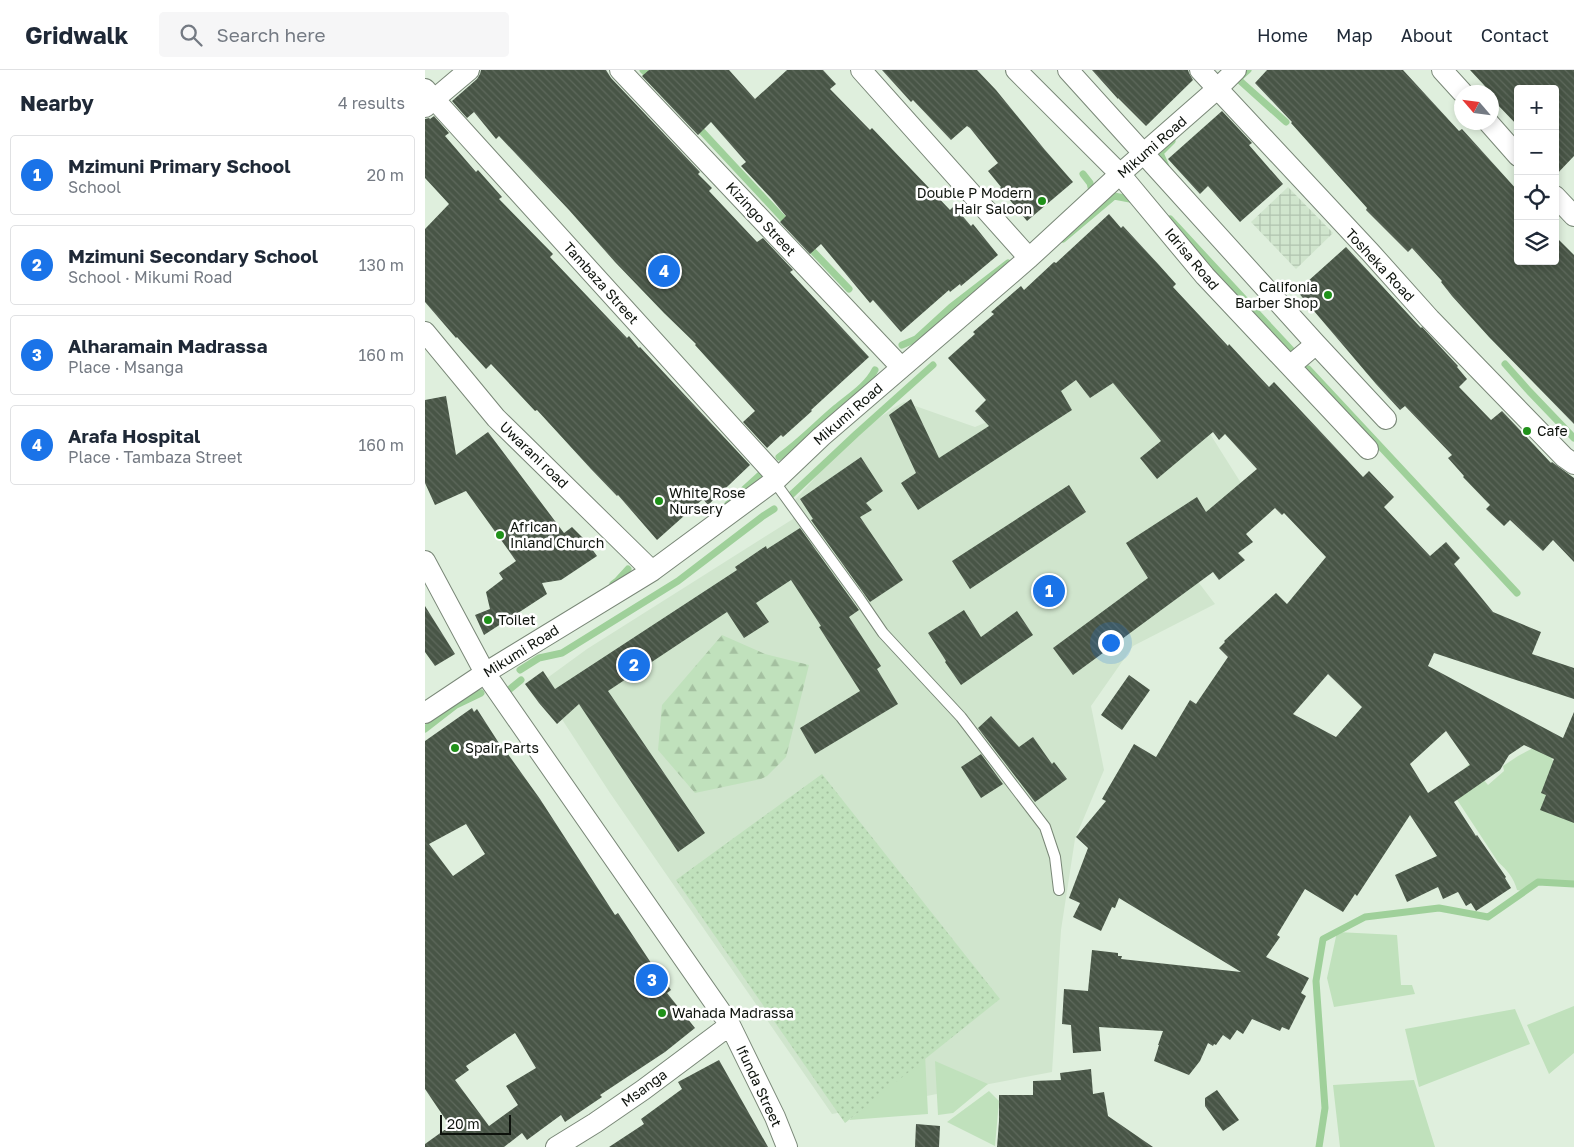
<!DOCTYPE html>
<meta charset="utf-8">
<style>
:root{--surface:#fff;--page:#f6f6f7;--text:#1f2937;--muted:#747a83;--line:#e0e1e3;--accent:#1a73e8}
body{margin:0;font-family:"Golos Text",sans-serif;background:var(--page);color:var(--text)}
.controls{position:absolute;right:15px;top:15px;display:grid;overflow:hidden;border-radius:5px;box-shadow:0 2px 8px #0003}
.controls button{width:45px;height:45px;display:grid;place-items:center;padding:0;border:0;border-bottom:1px solid var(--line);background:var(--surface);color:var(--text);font:25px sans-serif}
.compass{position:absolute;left:1029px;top:15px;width:45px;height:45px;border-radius:50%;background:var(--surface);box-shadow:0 2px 8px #0003;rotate:298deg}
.scale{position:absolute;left:15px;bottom:12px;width:71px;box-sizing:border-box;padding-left:5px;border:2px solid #0d120c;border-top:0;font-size:14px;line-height:18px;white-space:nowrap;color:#0d120c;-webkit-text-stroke:4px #fff;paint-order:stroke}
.you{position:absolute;left:685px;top:572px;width:18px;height:18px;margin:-12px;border:4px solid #fff;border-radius:50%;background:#1a73e8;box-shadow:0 0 0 8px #1a73e833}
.badge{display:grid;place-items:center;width:32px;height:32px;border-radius:50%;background:var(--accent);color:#fff;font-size:16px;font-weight:700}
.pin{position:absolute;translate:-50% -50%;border:2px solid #fff;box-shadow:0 1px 5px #0006}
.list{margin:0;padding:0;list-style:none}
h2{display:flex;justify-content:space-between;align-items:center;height:65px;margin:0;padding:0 20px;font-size:21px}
h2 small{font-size:16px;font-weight:400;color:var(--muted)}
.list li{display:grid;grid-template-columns:32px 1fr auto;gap:15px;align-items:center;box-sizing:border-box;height:80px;margin:0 10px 10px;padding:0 10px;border:1px solid var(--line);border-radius:5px}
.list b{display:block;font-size:19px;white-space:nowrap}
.list p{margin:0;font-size:16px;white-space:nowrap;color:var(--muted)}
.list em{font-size:16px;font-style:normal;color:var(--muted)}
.icon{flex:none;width:28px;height:28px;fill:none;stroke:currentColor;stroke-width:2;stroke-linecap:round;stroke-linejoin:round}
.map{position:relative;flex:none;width:1149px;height:1077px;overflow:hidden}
header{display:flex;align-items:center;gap:30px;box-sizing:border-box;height:70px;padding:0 25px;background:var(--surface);border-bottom:1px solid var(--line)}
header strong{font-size:24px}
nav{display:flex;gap:28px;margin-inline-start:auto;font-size:18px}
.search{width:350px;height:45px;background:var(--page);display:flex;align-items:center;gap:12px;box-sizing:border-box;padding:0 18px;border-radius:5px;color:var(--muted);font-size:19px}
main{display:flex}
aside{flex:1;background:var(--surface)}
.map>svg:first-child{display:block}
.built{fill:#d0e5cd}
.industrial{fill:url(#industrial-grid)}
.green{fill:#c0e1bc}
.forest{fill:url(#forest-firs)}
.park{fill:url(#park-dots)}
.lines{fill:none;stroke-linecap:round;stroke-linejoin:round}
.stream{stroke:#9fd09a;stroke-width:7}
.building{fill:url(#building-back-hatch);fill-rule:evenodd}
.service-casing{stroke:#798777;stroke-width:12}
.minor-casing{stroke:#798777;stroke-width:22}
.service{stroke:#fff;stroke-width:10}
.minor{stroke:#fff;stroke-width:20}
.poi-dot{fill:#20911a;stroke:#fff;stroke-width:2}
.labels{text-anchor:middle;stroke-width:5;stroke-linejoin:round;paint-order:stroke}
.street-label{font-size:14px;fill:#0d120c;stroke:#fff}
.poi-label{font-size:14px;fill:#0d120c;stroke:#fff;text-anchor:start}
</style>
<header>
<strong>Gridwalk</strong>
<div class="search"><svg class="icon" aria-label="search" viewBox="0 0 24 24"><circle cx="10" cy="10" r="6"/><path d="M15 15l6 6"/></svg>Search here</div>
<nav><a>Home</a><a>Map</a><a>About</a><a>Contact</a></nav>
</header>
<main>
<aside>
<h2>Nearby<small>4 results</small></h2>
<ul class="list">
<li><span class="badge">1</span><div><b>Mzimuni Primary School</b><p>School</p></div><em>20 m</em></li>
<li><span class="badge">2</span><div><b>Mzimuni Secondary School</b><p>School · Mikumi Road</p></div><em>130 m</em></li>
<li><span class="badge">3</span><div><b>Alharamain Madrassa</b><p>Place · Msanga</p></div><em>160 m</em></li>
<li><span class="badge">4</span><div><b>Arafa Hospital</b><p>Place · Tambaza Street</p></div><em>160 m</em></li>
</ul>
</aside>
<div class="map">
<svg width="1149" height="1077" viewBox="0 0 1149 1077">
<defs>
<pattern id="industrial-grid" width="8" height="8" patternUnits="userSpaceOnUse" patternTransform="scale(1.25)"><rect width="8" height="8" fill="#d0e5cd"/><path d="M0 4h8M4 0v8" fill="none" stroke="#b1c3af"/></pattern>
<pattern id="forest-firs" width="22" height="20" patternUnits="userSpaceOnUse" patternTransform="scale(1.25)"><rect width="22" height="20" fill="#c0e1bc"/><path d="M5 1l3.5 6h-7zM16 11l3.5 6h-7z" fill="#a4c0a0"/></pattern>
<pattern id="park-dots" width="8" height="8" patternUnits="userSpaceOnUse" patternTransform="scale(1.25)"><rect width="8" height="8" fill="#c0e1bc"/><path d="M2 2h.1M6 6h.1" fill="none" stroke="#a4c0a0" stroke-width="1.8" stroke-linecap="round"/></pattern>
<pattern id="building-back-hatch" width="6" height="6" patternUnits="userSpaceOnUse" patternTransform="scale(1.25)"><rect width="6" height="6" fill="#485546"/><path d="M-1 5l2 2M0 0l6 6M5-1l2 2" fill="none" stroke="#5e695c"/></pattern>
</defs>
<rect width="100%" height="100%" fill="#dfefdd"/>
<path class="built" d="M667,281l108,67 58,92 -72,56 29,38 -82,42 -42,60 13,64 -29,69 -14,91 -9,142 -220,42 -222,-321 -71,-109 48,-35 206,-130 1,-18 47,-52 38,-31 16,-11 9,-5 71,25 19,-8z"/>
<path class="industrial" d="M863,117l45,46 -37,36 -45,-47z"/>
<path class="green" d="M1132,675l-5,15 22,10v114l-35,-3 -17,10 -5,-1c-3,-12 -10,-20 -19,-28l-50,-76 22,-23 18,22 16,-14 -1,-5 15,-10 19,-10z
M912,862l60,3 4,50h11l3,9 -81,13 -7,-29z
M1149,936v47l-25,21 -22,-49z
M1090,939l15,35 -111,43 -14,-58z
M500,984l3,60 -79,6z
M510,991l53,23 -35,29 -15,2z
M989,1010l21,67h-95l-7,-62z
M564,1021l10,10 -4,45 -48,-24z"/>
<path class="forest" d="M297,565l43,19 44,11 -23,92 -19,19 -6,3 -66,14 -37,-43 4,-45z"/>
<path class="park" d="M397,704l178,225 -155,124 -169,-243z"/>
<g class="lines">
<path class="stream" d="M218,0l9,9
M823,0l-10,9 48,43
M271,55l93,100
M742,99l-7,-16 12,-12
M658,104l7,9 2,8 -4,4
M745,149l124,134
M638,169l51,-43 21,4
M383,176l41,43
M477,275l14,-6 35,-32 57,-44
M1080,294l24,27 45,47
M883,299l209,224
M354,387c21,-15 38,-33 57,-49 13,-11 31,-22 39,-38
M365,426l66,-62 77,-69
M303,434l33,-30
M188,514l4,-3 11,-12
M95,600l19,-12 23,-5 116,-72 85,-65 11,-7
M85,619l11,-9
M0,659l31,-24 25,-12
M894,1077l6,-39 -9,-127 7,-42 42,-22 74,-9 49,9 50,-35 36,2"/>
</g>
<path class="building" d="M56,0h125l5,8 89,94 -2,2 14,14 -3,3 48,51 6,-4 30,32 -3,2 79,85 -58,53 1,1 -29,26 -2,-2 -14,13 -24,-26 12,-11 -60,-66 1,-1 -32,-31 -49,-51 -46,-52 -70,-74 -3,3 -22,-27 -7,6 -15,-17 25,-22 3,-5z
M224,0h80l26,29 32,-29h36l13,14 -6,5 40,41 2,-2 78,82 4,-4 17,20 2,-2 25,31 -37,31 -1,-2 -10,8 -1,-2 -48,42 -28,-32 -3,3 -49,-59 -11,10 -30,-32 6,-6 -15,-18 -30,-32 5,-4 -35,-40 -13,13 -56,-59z
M457,0h95l19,20 49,60 28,32 -46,39 -27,-33 1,-1 -13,-16 10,-8 -28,-35 -3,-2 -16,14 -38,-40 -2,2z
M667,0h96l1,3 4,7 -47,46 -28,-28v1z
M842,0h136l56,61 3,-2 56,62v70h37v-25l19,19v169l-85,-87 -37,-41 -11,-14 1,-1 -30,-33 -4,4 -42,-42 1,-2 -76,-85 1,-1 -37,-39z
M1045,0h104v86l-19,20v-87h-37v37l-23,-24 2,-3z
M797,41l30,32 -3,2 34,39 -43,38 -32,-36 -8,8 -32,-35z
M9,46l15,17 -4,3 31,36 2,-2 24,27 -3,2 54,55 -3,3 77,81 2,-2 10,12 1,-1 110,118 -42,40 -5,-6 -46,41 -39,-45 -1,1 -26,-27 -54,-59 -2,1 -44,-47 -5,5 -29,-32 -1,1 -31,-36v-73l24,-25 -24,-26v-59l4,-1 1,1z
M684,144l12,14 2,-2 36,39 17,19 -3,3 55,59 1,-2 40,43 5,-5 89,95 6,-6 25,26 -10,10 46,49 16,-14 14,16 -6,6 39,48 48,20 -9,22 42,14v31l-140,-46 -6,13 135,72 11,-26v111l-34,-13 6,-15 -5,-2 13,-34 -30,-14 -15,10 -9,15 -46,32 22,34 1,-1 29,42 -1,1 6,10 -35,23 -5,-8 -5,3 -8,-14 -15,7 -5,-12 -31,15 -12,-27 42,-19 -27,-41 -53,81 -2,-2 -12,18 -38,-23 -28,46 3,2 -14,20 43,21 -8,15 5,3 -17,34 -7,-3 -2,4 -28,-12 -9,15 -6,-4 -7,10 -7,-5 -7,10 -2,-1 -1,2 -5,-3 -8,18 -11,14 -35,-14 5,-16h-1l5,-14 -64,-4 2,24 -28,2 -2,-28 -9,-1 2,-35 24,2 4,-41 26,3v3h4l-1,3 120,13 -122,-74 -4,10 -3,-1 -11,24 -28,-14 7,-14 -11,-5 19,-50 -12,-11 30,-36 -4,-2 32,-55 22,13 34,-57 6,4 32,-47 -9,-9 6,-6 -1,-1 52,-48 11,11 39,-47 -42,-44 -2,2 -7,-7 -29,26 7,8 -15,11 7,7 -26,20 -6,-8 -140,103 -20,-27 95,-70 -22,-35 71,-46 9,15 51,-43 -32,-35 -6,6 -6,-8 -56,47 -17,-21 21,-17 -48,-58 -23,15 -14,-18 -15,11 11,19 -154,100 -17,-27 15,-10 -27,-58 22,-16 28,59 50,-32 -14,-15 11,-11 -38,-42 27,-24 -2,-2 21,-18 -3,-2 30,-26 3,4 30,-28 2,1zM903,604l34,33 -26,30 -43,-23zM1021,661l24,34 -42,28 -18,-29z
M921,177l75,81 1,-1 36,39 -1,1 10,12 -8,8 32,33 11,-9 49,52 1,-1 22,16v84l-21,-22 -10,11 -33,-31 -6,6 -18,-17 4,-4 -27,-28 1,-1 -16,-18 4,-3 -47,-49 -5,4 -24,-26 -79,-93z
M21,326l10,59 32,-23 76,101 8,-6 14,14 11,15 -36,24 -19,3 5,11 -63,41 -9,-20 15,-6 -4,-17 17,-13 -4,-6 17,-12 -50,-70 -31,14 -10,-22v-83z
M436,387l22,34 -17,12 6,7 -12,7 43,63 -33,22 -59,-82 2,-1 -13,-20z
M644,415l17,27 -116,77 -18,-28z
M375,458l59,82 -10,7 32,49 -4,3 21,35 -83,50 -15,-26 60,-37 -41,-64 2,-1 -30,-46 -35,23 13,19 -25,16 -17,-26 -119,79 97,142 -27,19 -99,-148 -22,20 -18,-21 -14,-19 18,-13 12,18 182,-119 -2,-3 31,-21 1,3z
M0,536l30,48 -20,12 -10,-14z
M539,540l17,27 36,-26 16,24 -72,50 -16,-23 1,-1 -18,-28z
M704,605l21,15 -28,40 -21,-15z
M47,638l2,4 3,-3 27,42 1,-1 35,49 75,116 3,-2 41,62 1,-1 11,16 -4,3 28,35 -30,24 -65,43 2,2 -37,25 -4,-7 -34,25 -5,-7 -18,14h-79v-3l25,-18 -25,-37v-348zM41,754l19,30 -32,22 -24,-32zM90,963l21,35 -30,18 12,19 -29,21 -34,-46 14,-10 -3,-4z
M566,646l28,31 14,-10 19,27 2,-2 13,17 -32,23 -57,-74z
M556,684l22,30 -22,14 -20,-31z
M294,990l49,87h-159l35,-23 -3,-5 41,-30 -4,-7z
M666,999l2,25 11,-2 4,24 45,31h-156l2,-26v-26h34v-14l28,-1 -1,-7z
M792,1020l22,30 -16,11 -18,-25v-8z
M491,1054l24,2 -1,21h-24z"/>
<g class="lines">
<g class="service-casing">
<path id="service" d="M349,411l85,117 24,35 78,84 84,110 10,30 4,33"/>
</g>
<g class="minor-casing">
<path id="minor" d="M195,0l281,297
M436,0l168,188
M591,0l104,104 85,102 163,173
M643,0l248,274 70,75
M775,0l170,182 60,67 134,138 10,7
M1017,0l20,22
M0,19l353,389
M0,37l44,-37
M1063,52l30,34
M1130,126l19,20
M0,262l71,86 156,153
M865,296l26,-22
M0,491l60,112 245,352 45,92 12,30
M0,643l60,-40 167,-102 126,-93 43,-41 208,-179 91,-84 97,-85 19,-19
M131,1077l39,-24 48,-33 87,-65"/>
</g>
<use href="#service" class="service"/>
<use href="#minor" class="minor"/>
</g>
<g class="poi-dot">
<circle cx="617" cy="131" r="5"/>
<circle cx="903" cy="225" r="5"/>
<circle cx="1102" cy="361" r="5"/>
<circle cx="234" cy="431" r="5"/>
<circle cx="75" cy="465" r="5"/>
<circle cx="63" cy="550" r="5"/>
<circle cx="30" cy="678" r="5"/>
<circle cx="237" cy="943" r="5"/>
</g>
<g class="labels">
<g class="street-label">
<text transform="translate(727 77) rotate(-41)" y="5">Mikumi Road</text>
<text transform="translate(336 149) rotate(47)" y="5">Kizingo Street</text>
<text transform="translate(767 189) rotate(50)" y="5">Idrisa Road</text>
<text transform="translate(955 195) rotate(47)" y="5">Tosheka Road</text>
<text transform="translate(176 213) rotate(48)" y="5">Tambaza Street</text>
<text transform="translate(423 344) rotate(-41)" y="5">Mikumi Road</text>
<text transform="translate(109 385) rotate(44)" y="5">Uwarani road</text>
<text transform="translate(96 581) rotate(-32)" y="5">Mikumi Road</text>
<text transform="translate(334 1016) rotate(65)" y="5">Ifunda Street</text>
<text transform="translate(219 1018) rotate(-36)" y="5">Msanga</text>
</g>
<g class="poi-label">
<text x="607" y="128" text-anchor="end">Double P Modern<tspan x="607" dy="16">Hair Saloon</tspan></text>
<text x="893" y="222" text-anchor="end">Califonia<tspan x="893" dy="16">Barber Shop</tspan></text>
<text x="1112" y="366">Cafe</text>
<text x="244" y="428">White Rose<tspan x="244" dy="16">Nursery</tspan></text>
<text x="85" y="462">African<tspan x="85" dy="16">Inland Church</tspan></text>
<text x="73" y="555">Toilet</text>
<text x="40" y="683">Spair Parts</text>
<text x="247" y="948">Wahada Madrassa</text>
</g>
</g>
</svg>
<div class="controls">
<button>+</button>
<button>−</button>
<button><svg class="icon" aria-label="locate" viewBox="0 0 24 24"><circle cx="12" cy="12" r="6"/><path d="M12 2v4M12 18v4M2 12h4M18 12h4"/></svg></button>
<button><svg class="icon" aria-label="layers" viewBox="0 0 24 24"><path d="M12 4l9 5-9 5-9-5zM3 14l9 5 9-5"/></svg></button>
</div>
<svg class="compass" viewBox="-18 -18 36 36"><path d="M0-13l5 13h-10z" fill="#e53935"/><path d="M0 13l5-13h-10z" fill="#747a83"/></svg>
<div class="scale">20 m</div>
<div class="you"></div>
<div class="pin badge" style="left:624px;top:521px">1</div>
<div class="pin badge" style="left:209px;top:595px">2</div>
<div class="pin badge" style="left:227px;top:910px">3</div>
<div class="pin badge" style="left:239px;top:201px">4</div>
</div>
</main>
